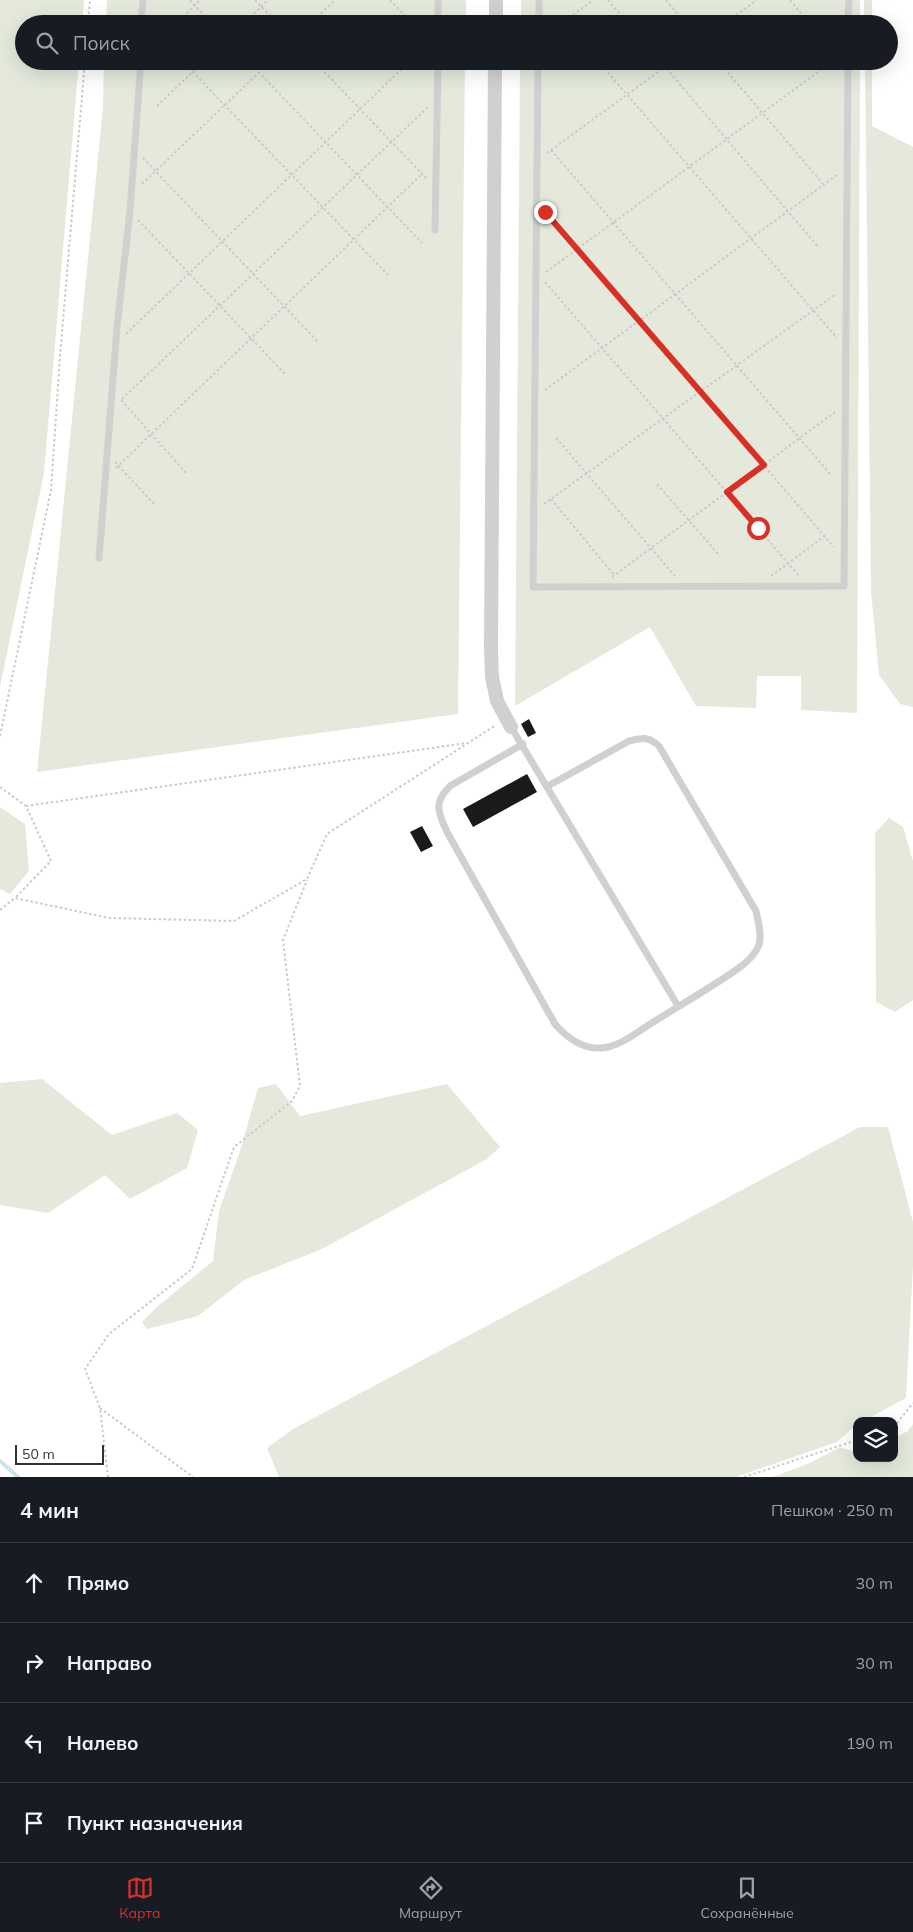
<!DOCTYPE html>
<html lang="ru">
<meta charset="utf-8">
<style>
:root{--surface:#171b24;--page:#242831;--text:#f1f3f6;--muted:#9ea1a6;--line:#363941;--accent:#d93025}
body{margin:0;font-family:Mulish,sans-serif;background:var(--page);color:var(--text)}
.controls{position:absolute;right:15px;bottom:15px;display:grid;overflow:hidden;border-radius:10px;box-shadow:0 5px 20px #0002}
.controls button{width:45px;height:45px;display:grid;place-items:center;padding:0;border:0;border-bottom:1px solid var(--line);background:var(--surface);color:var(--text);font:25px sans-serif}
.scale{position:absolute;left:15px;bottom:12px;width:89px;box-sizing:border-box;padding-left:5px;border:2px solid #333;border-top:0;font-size:14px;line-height:18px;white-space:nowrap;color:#333;-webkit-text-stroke:4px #fff;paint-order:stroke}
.stop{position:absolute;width:15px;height:15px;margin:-11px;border:4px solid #d93025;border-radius:50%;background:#fff}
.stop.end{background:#d93025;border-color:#fff;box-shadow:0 1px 5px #0008}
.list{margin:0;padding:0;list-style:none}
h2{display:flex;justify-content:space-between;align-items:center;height:65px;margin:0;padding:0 20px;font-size:21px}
h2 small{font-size:16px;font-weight:400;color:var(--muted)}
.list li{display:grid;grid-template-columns:32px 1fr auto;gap:15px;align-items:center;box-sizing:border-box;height:80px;padding:0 20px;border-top:1px solid var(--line)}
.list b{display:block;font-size:19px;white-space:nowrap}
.list em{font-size:16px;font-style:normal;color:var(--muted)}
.icon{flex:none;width:28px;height:28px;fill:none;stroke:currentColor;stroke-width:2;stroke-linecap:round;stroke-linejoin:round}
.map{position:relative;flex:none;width:913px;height:1477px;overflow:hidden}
.search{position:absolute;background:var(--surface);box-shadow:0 5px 20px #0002;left:15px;right:15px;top:15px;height:55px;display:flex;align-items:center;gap:12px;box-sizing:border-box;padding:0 18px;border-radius:28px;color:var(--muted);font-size:19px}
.sheet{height:385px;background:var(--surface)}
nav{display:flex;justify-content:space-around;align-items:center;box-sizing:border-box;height:70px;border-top:1px solid var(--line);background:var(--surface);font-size:14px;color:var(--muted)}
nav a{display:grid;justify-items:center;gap:2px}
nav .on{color:var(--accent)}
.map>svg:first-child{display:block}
.green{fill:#e4e9dc}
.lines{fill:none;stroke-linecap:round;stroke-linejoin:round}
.stream{stroke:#cce3eb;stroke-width:4}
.building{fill:#1a1a1a}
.path{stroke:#cacaca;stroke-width:2;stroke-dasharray:2.5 2.5;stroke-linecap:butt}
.lane{stroke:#d0d0d0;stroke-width:7}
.street{stroke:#d0d0d0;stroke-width:14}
.route{stroke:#d93025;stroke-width:6}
</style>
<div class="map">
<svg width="913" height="1477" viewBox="0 0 913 1477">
<rect width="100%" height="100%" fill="#fff"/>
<path class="green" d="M0,0h84l-2,24h-58v37h55l-35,412 -44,214z
M107,0h359v24h-360z
M521,0h339v24h-339z
M864,0h8v24h-8z
M104,61h361l-7,653 -421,58 66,-665z
M520,61h340l-3,652 -56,-3v-34h-44l-1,32 -60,-2 -46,-79 -135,79z
M865,61h7v65l41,21v560l-13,-3 -21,-29 -8,-84z
M0,807l25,17 4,47 -19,23 -10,-5z
M889,818l14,9 10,34v139l-18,12 -19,-10 -1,-169z
M42,1079l70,56 65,-22 21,17 -11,38 -57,31 -25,-24 -57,38 -48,-8v-122z
M276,1084l24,32 147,-32 53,63 -13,12 -165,90 -78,31 -46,36 -51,13 -5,-7 16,-16 55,-45 6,-50 21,-60 18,-63z
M860,1127h28l25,95v43l-7,133 -43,23h-6v3l-20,18 -101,35h-457l-12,-29 26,-19z
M913,1424v53h-140l37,-14 30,-16 17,6v5h37v-20l14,-7z"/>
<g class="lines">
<path class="stream" d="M0,1461l18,16"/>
</g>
<path class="building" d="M529,719l7,14 -8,4 -7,-13z
M527,774l10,18 -64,35 -10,-18z
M422,826l11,20 -12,6 -11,-20z"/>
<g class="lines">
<path class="path" d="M190,0l22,24
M255,0l23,24
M390,0l23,24
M608,0l20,24
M666,0l20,24
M790,0l20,24
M88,24l2,-24
M176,24l24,-24
M243,24l25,-24
M310,24l25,-24
M561,24l32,-24
M724,24l33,-24
M182,61l206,214
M248,61l174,182
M314,61l113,118
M598,61l239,277
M660,61l159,187
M718,61l106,124
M157,106l47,-45
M551,150l280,325
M547,153l126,-92
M143,158l176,185
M142,184l129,-123
M546,213l288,334
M138,220l148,155
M546,272l287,-211
M545,282l255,295
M126,334l284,-273
M545,390l292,-215
M122,399l306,-292
M121,400l65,73
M556,438l119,138
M115,462l39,42
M116,468l306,-294
M657,484l63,72
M551,499l63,76
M544,504l292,-210
M771,576l54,-40
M612,577l223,-165
M0,736l51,-246 9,-134 25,-295
M0,787l26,19 25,55 -36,37 94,20 125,3 73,-42 20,-45 169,-109
M26,806l441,-63
M0,910l15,-12
M100,1408l93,69
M894,1427l19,-24
M108,1477l-8,-69 -15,-39 24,-35 83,-65 42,-122 58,-46 8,-15 -17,-146 24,-60
M744,1477l113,-37"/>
<path class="lane" d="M141,24l2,-24
M438,24v-24
M539,24v-24
M848,24l1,-24
M538,61l-5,526 311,-1 4,-525
M435,230l3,-169
M99,558l18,-231 13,-116 11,-150
M511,727l167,279
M523,744l-73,42c-17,17 -12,26 -3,46l108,192c13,15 31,28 53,23 17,-4 32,-17 47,-26 27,-17 55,-33 81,-51 9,-6 19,-15 23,-25 3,-11 -1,-24 -3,-34l-97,-165c-11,-10 -16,-8 -30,-5l-81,45"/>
<path class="street" d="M496,24v-24
M495,61l-4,586 1,30 5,24 14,26"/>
</g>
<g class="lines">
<path class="route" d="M545,212l219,253 -37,27 31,36"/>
</g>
</svg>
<div class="controls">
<button><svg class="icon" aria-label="layers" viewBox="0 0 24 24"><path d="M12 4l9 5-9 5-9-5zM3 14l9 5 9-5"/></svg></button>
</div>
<div class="scale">50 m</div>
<div class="stop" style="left:758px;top:528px"></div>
<div class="stop end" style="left:545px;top:212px"></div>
<div class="search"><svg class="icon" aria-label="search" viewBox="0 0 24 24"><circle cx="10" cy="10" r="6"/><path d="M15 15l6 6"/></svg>Поиск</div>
</div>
<section class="sheet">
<h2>4 мин<small>Пешком · 250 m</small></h2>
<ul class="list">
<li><svg class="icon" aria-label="ahead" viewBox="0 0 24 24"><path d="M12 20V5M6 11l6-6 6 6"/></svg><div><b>Прямо</b></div><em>30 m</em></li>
<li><svg class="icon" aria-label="right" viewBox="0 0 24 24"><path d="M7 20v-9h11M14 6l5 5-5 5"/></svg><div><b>Направо</b></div><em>30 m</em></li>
<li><svg class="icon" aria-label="left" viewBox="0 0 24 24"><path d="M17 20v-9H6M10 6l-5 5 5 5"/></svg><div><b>Налево</b></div><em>190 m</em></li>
<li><svg class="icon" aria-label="arrive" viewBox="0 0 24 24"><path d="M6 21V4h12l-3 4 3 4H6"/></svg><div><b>Пункт назначения</b></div></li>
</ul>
</section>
<nav>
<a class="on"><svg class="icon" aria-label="map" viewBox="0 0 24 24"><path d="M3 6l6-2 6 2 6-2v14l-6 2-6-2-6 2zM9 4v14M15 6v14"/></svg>Карта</a>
<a><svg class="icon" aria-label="directions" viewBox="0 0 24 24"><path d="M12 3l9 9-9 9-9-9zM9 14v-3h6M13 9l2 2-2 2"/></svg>Маршрут</a>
<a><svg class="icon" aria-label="saved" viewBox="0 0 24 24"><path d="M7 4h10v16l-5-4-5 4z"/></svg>Сохранённые</a>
</nav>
